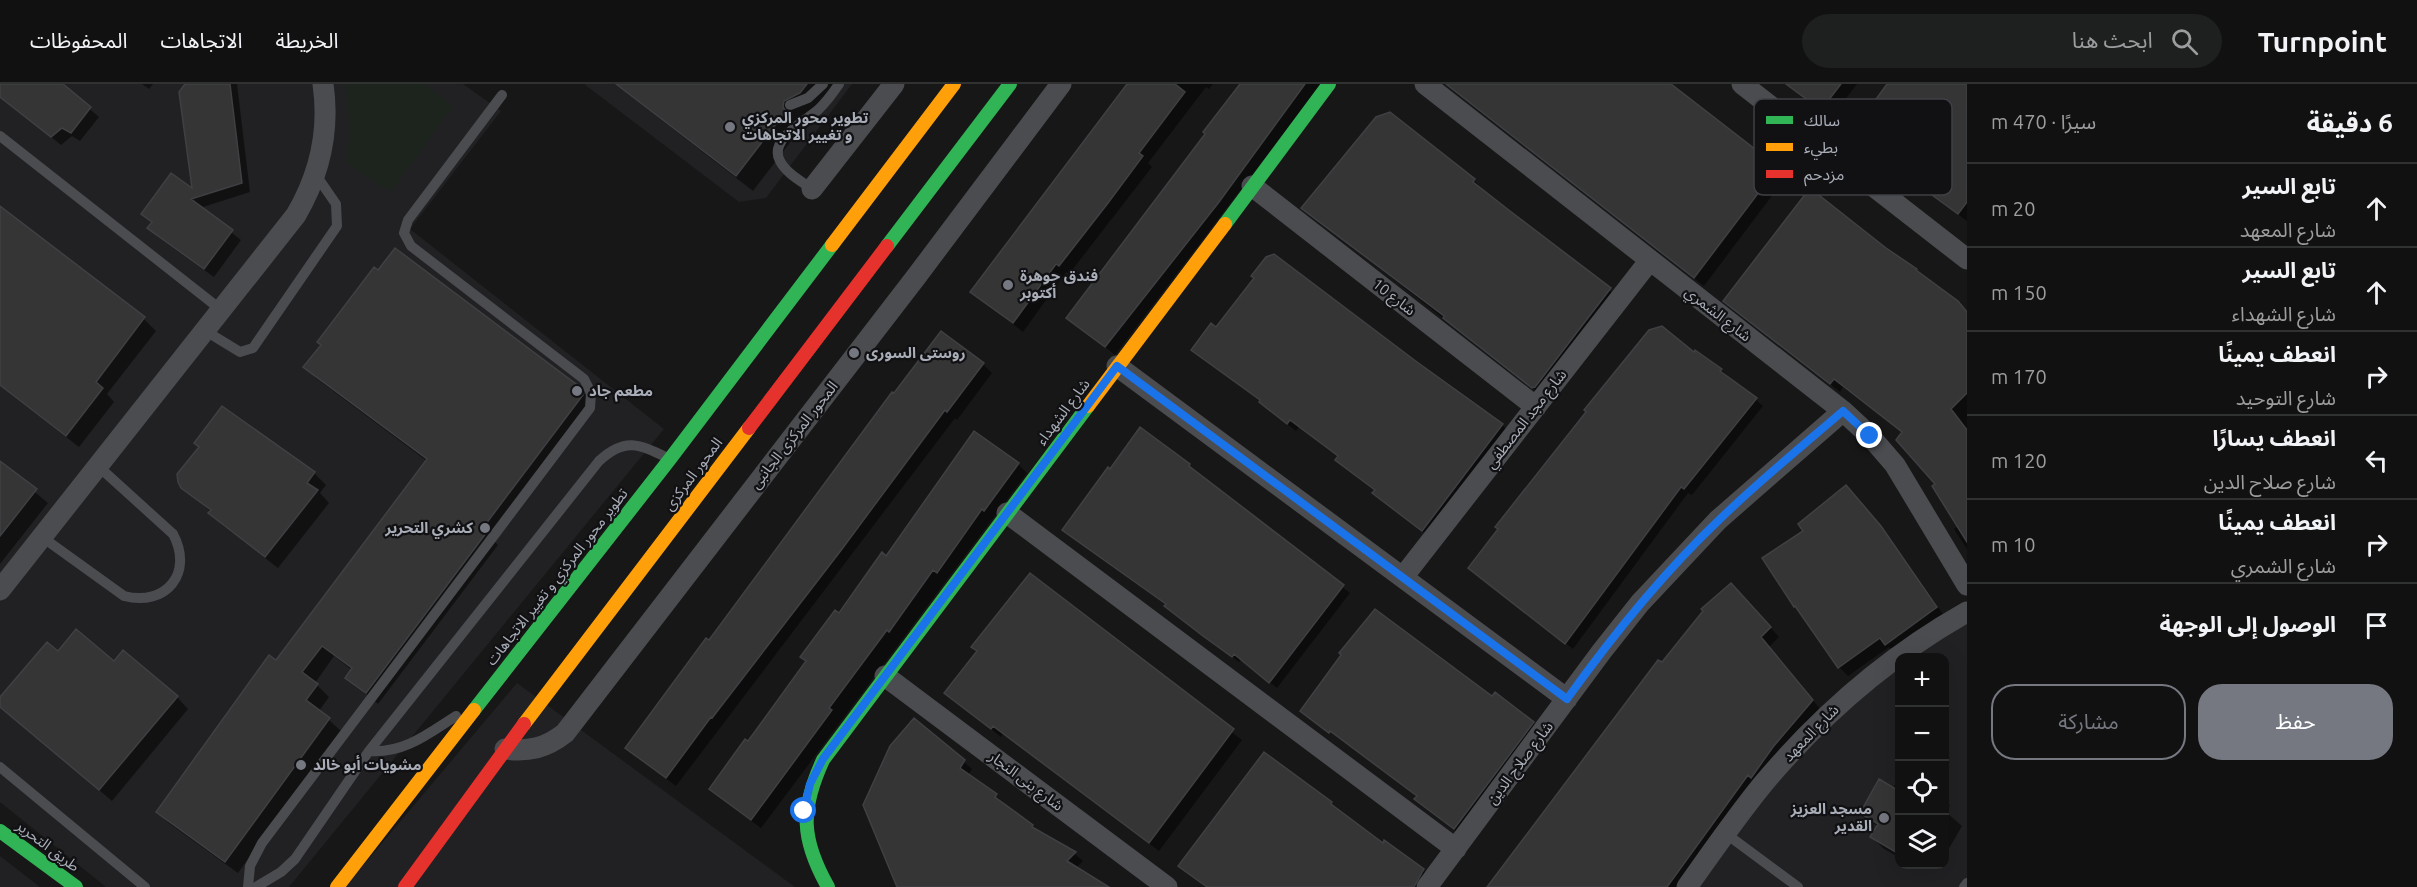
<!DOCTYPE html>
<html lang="ar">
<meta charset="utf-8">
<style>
:root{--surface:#111;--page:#1e1f1f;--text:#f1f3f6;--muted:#9c9d9f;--line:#303131;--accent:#757880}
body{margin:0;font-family:Ubuntu,"Noto Sans Arabic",sans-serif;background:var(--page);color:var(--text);direction:rtl}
.controls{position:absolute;right:18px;bottom:18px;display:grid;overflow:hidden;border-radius:12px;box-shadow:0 6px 24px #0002}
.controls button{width:54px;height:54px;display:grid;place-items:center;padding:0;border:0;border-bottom:2px solid var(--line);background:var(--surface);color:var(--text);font:30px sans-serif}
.stop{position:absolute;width:18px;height:18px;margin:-14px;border:4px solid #1a73e8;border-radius:50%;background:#fff}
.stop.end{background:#1a73e8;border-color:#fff;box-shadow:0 2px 6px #0008}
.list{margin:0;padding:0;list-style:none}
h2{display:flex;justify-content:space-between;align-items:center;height:78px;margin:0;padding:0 24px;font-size:26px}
h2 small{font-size:20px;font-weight:400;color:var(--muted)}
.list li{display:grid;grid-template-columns:39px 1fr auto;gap:18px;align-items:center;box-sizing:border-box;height:84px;padding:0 24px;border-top:2px solid var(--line)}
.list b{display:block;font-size:22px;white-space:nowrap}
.list p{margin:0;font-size:20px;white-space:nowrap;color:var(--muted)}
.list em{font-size:20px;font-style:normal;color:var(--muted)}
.actions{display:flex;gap:12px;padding:18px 24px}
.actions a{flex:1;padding:14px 0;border:2px solid var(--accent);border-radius:24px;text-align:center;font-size:21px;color:var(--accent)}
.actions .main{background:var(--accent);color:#fff}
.icon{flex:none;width:33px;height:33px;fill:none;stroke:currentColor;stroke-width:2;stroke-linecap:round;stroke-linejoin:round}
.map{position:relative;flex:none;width:1967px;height:803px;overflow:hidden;direction:ltr}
header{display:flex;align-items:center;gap:36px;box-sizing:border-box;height:84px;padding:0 30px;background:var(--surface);border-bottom:2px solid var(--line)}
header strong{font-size:28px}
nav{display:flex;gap:33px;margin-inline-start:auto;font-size:21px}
.search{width:420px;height:54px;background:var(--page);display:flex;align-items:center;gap:15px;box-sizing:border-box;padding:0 21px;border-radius:33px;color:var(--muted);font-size:22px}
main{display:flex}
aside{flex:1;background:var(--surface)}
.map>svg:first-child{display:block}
.built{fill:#212123}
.green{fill:#1d241e}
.shadow{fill:#0007}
.building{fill:#353536;stroke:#3f4043;stroke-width:1.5}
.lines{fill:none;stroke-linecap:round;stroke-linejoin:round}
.lane{stroke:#4b4c50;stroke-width:10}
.street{stroke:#4b4c50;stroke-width:21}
.fast{stroke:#30b455;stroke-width:14}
.slow{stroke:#ff9f0a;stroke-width:14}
.jam{stroke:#e5322d;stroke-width:14}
.route{stroke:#1a73e8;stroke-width:8}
.poi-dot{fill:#757880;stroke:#111113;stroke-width:2}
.labels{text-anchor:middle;stroke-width:4.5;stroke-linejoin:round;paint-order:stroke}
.poi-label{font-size:15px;font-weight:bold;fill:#a8adb8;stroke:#111113;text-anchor:start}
.street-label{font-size:15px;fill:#a8adb8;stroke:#111113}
.key{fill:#111113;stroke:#3e4045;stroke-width:1.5}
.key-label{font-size:16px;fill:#a8adb8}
</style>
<header>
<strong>Turnpoint</strong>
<div class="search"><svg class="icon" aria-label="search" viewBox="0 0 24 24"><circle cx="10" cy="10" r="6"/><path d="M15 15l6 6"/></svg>ابحث هنا</div>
<nav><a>الخريطة</a><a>الاتجاهات</a><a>المحفوظات</a></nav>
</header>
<main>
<aside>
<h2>6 دقيقة<small>سيرًا · 470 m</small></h2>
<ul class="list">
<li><svg class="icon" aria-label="ahead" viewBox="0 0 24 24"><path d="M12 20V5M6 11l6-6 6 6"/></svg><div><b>تابع السير</b><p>شارع المعهد</p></div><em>20 m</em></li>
<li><svg class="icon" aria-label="ahead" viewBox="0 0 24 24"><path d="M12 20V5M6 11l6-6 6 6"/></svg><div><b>تابع السير</b><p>شارع الشهداء</p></div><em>150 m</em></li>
<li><svg class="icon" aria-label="right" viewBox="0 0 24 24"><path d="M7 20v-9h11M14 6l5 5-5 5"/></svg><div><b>انعطف يمينًا</b><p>شارع التوحيد</p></div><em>170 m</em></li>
<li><svg class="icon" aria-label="left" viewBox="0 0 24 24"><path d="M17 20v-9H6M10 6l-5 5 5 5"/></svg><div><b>انعطف يسارًا</b><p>شارع صلاح الدين</p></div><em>120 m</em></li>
<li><svg class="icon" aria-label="right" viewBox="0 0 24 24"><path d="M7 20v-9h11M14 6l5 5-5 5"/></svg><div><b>انعطف يمينًا</b><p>شارع الشمري</p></div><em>10 m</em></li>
<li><svg class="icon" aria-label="arrive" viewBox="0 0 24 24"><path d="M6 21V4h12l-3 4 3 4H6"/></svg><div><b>الوصول إلى الوجهة</b></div></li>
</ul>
<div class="actions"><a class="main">حفظ</a><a>مشاركة</a></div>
</aside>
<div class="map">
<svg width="1967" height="803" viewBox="0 0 1967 803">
<rect width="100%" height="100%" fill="#171717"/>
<path class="built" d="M0,0h463l38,27 -91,118 254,200 -375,458h-183l-106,-85z
M584,0h268l-86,114 -27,4z
M1967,536v267h-271l76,-108 127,-115 1,200h44v-206l-35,-1z
M517,599l278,204h-450z
M0,772l40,31h-40z"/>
<path class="green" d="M345,0h80l28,22 -62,86 -44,-28 3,-37z"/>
<path class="shadow" d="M4,0h56l39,33 -19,24 -8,-5 -11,9 -61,-49v-6z
M142,0h11l-4,5z
M186,0h51l13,108 -50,16 41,32 -27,37 -56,-40 -9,-9 3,-5 -9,-9 51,-23z
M615,0h220l-19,25 -17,8 -1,8 3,3 -48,63z
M1129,0h84l-4,5 -3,-2 -58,76 4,4 -83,107 -3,-2 -43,60 -51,-40z
M1241,0h80l-206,271 -47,-37 139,-184z
M1445,0h223l118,93 -82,109z
M1787,0h70l-26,34z
M1891,0h76v137l-106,-77 -9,-9z
M1474,96l8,9 -1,1 138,108 -78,97 -238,-187z
M1811,106l156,122v237l-13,-20 5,-3 -21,-41 -35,-52 -60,-46 -3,5 -115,-91z
M0,124l144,111 12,12 -49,63 7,8 -35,45 -79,-61z
M1217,245l199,34 86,62 8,8 -79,105 -49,-37 -8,-8 2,-2 -39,-31 2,-2 -40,-31 -3,4 -27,-21 -8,-9 -60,-43 -8,-8z
M983,280l9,9 -35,47 -2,-2 -279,368 -40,-29 -9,-9 82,-106z
M305,283l274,21 12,13 -97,140 4,4 -120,159 -31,-27 5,-7 -18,-14 -19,27 14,14 -10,14 22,20 -103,142 -68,-49 -13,-12 119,-150 151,-201 -110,-82z
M1721,286l42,36 -71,89 -4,-2 -115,156 -96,-75z
M200,363l114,26 12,12 -6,8 9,10 -51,65 -56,-43 -12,-12 1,-1 -29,-25z
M0,379l48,40 -48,61z
M1018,380l9,9 -266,355 -41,-30 -9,-9 37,-46 91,-128 47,-57z
M1189,381l6,8 155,120 -73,95 -36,-28 -2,2 -66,-49 -6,-8 -103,-75 46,-59z
M1855,412l35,42 55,79 -50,36 -6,-6 -41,29 -9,-9 -36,-53 -8,-8z
M1030,491l212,165 -83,111 -156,-117 -2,3 -55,-44 32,-41z
M1740,510l39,43 -10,10 52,63 -138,177h-196l175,-223z
M58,569l56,10 63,34 11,12 -76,92 -112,-95v-6z
M1492,614l41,25 6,7 -78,105 -38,-29 -5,-9 -116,-86z
M914,636l58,49 -4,6 28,21 41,35 38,23 8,7 -7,7 30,19h-207z
M1264,670l67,49 52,42 2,-3 38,28 9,9 -6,8h-220l-17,-13 -9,-8z
M1899,693l1,1v80l-16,-9 -12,-12 6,-10 -16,-14 31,-25z
M1944,716l6,5 -4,7 16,14 -18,31z
M1930,780h10l-2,5z"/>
<path class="building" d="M0,0h63l28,23 -20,26 -9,-5 -11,9 -51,-40z
M185,0h45l12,99 -51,16 42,31 -29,39 -57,-41 5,-6 -11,-8 30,-41 21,15 -13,-96z
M616,0h191l-7,9 -16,8 -1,6 3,4 -50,65z
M1127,0h48l10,8 -46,61 4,3 -35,47 -49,63 -3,-2 -43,59 -43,-31z
M1240,0h65l-86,118 -114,145 -39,-29 139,-184 -2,-2z
M1446,0h225l107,83 -84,111z
M1786,0h55l-20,26z
M1887,0h80v118l-9,12 -108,-79z
M1390,28l85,67 -2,3 37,29 101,77 -76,99 -3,1 -89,-70 1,-2 -143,-108 75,-91z
M1810,104l76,60 31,21 -1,1 42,31 9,11v81l-16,16 16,21v112l-35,-56 3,-2 -39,-44 6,-8 -68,-53 -4,5 -107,-83z
M0,122l145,111 -49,65 7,6 -37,48 -66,-51z
M395,164l185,139 3,8 -101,134 5,3 -121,161 -21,-15 7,-10 -30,-22 -20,26 16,12 -12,16 24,18 -105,144 -69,-50 113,-157 7,5 151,-201 -124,-92 18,-22 -4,-3 57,-75 4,3z
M1274,170l143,108 86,62 -81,107 -50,-38 3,-3 -40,-30 3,-4 -48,-36 -3,4 -28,-22 1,-2 -69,-50 20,-27 5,4 38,-49 -3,-2 15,-19z
M1662,242l32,26 1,-2 27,19 -2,2 37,27 -73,91 -3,-2 -116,157 -97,-76 30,-39 -3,-2 91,-115 -2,-2 65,-80z
M941,247l43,32 -37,49 -2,-2 -103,139 -130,169 -1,-1 -45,61 -41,-30 81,-110 3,2 183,-248 2,1z
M222,322l93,66 -8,11 11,7 -53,67 -57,-44 3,-3 -30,-22 -3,-6 -1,-8 22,-27 -5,-4z
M1140,343l50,37 -1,2 155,119 -75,98 -35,-29 -2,3 -29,-21 -39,-30 2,-2 -104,-74 46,-63 2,2z
M974,347l45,32 -35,48 -2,-2 -45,64 -4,-3 -44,62 -2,-2 -58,78 3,2 -81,110 -42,-31 36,-50 3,2 58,-80 -6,-4 35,-47 4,3 43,-61 4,4z
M0,377l37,28 -37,47z
M1846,401l35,41 56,81 -52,38 -5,-7 -42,30 -43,-62 -1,1 -32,-49 41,-27 -5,-7z
M1030,489l204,156 -85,114 -156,-117 -2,3 -47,-36 33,-42 -6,-4z
M1731,499l40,44 -10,10 52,63 -40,47 -22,31 -3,-3 -81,112h-180l171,-227 4,2 41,-51 -2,-2z
M1375,525l117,87 3,-4 39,30 -80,107 -40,-30 3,-3 -87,-65 -1,2 -29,-22 41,-56 -2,-2z
M76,545l38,32 9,-11 55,46 -79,94 -99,-83v-10l47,-55 11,9z
M914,634l51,42 -5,8 37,26 -2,3 38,28 -1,2 44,25 -9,9 42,26h-212l-34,-82 27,-59z
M1264,668l68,50 -1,2 52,39 1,-3 40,29 -10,18h-207l-29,-21z
M1879,695l20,12v63l-29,-17 8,-13 -18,-11z"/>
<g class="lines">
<path class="lane" d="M790,21l18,-7 15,-14
M0,52l220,173
M812,105c-11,-8 -26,-16 -32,-28 -12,-22 26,-40 39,-52 7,-7 14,-16 20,-25
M204,246l36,22 13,-4 84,-122 -1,-22 -20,-29
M42,453l82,59c42,11 70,-23 49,-62l-75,-68
M369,667c35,3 60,-18 87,-35
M0,683l145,120
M1725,749l73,54
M248,803l2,-21 12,-23 328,-435 1,-15 -7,-14 -173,-133 -7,-13 4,-13 94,-125
M256,803l25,-15 14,-13 74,-108 230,-290c26,-24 40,-17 69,-3
M1964,803l3,-4"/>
<path class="street" d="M1425,0l418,327 27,25 25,29 72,120
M1742,0l225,175
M1252,102l284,221
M812,105l82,-105
M1117,282l450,333
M1007,429l449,336
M1403,493l247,-317
M0,506l296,-375c24,-41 34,-83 27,-131
M885,592l282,211
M505,665c24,3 41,-1 60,-16l351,-456 145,-193
M1427,803l175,-236 38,-48 78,-83 125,-109
M1687,803c25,-35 49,-70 76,-103 57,-68 126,-128 204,-172"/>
<path class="fast" d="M1225,140l104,-140
M887,162l123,-162
M474,626l196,-251 162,-214
M0,747l76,56
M828,803c-27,-48 -28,-77 -5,-127l265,-354"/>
<path class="slow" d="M832,161l122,-161
M1088,322l137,-182
M524,640l225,-296
M337,803l137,-177"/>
<path class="jam" d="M749,344l138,-182
M405,803l119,-163"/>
</g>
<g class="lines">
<path class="route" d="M804,727l6,-27 13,-25 294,-393 450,333c46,-64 95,-125 152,-179 39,-38 82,-73 124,-109l27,25"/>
</g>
<g class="poi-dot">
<circle cx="730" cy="43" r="6"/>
<circle cx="1008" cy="201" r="6"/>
<circle cx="854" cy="269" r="6"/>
<circle cx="577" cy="307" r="6"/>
<circle cx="485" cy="444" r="6"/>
<circle cx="301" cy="681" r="6"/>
<circle cx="1884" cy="734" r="6"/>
</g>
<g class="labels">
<g class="poi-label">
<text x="742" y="39">تطوير محور المركزي<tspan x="742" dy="17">و تغيير الاتجاهات</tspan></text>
<text x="1020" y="197">فندق جوهرة<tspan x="1020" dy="17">أكتوبر</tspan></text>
<text x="866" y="274">روستى السورى</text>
<text x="589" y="312">مطعم جاد</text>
<text x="473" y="449" text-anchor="end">كشري التحرير</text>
<text x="313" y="686">مشويات أبو خالد</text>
<text x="1872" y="730" text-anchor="end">مسجد العزيز<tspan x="1872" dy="17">القدير</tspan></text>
</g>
<g class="street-label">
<text transform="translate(1394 213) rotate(38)" y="5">شارع 10</text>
<text transform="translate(1718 230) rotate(38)" y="5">شارع الشمري</text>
<text transform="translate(1063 328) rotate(-53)" y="5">شارع الشهداء</text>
<text transform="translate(1526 335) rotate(-52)" y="5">شارع مجد المصطفي</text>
<text transform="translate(794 351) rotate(-52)" y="5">المحور المركزى الجانبى</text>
<text transform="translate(693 390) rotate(-53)" y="5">المحور المركزى</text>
<text transform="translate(557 493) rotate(-52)" y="5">تطوير محور المركزي و تغيير الاتجاهات</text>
<text transform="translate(1811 649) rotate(-46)" y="5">شارع المعهد</text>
<text transform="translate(1520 679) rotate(-53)" y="5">شارع صلاح الدين</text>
<text transform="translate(1026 697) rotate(37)" y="5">شارع بنى النجار</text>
<text transform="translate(48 762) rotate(37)" y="5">طريق التحرير</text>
</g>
</g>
<rect x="1754" y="15" width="198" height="96" rx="9" class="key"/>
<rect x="1766" y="32" width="27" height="8" fill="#30b455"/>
<rect x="1766" y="59" width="27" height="8" fill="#ff9f0a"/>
<rect x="1766" y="86" width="27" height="8" fill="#e5322d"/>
<g class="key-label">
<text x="1804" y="42">سالك</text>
<text x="1804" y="69">بطيء</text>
<text x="1804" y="96">مزدحم</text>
</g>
</svg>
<div class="controls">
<button>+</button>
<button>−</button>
<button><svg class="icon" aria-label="locate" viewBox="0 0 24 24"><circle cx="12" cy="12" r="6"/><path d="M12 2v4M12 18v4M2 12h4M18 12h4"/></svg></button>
<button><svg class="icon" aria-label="layers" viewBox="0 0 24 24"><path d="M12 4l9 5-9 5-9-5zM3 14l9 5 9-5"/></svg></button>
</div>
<div class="stop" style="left:804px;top:727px"></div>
<div class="stop end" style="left:1870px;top:352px"></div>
</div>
</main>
